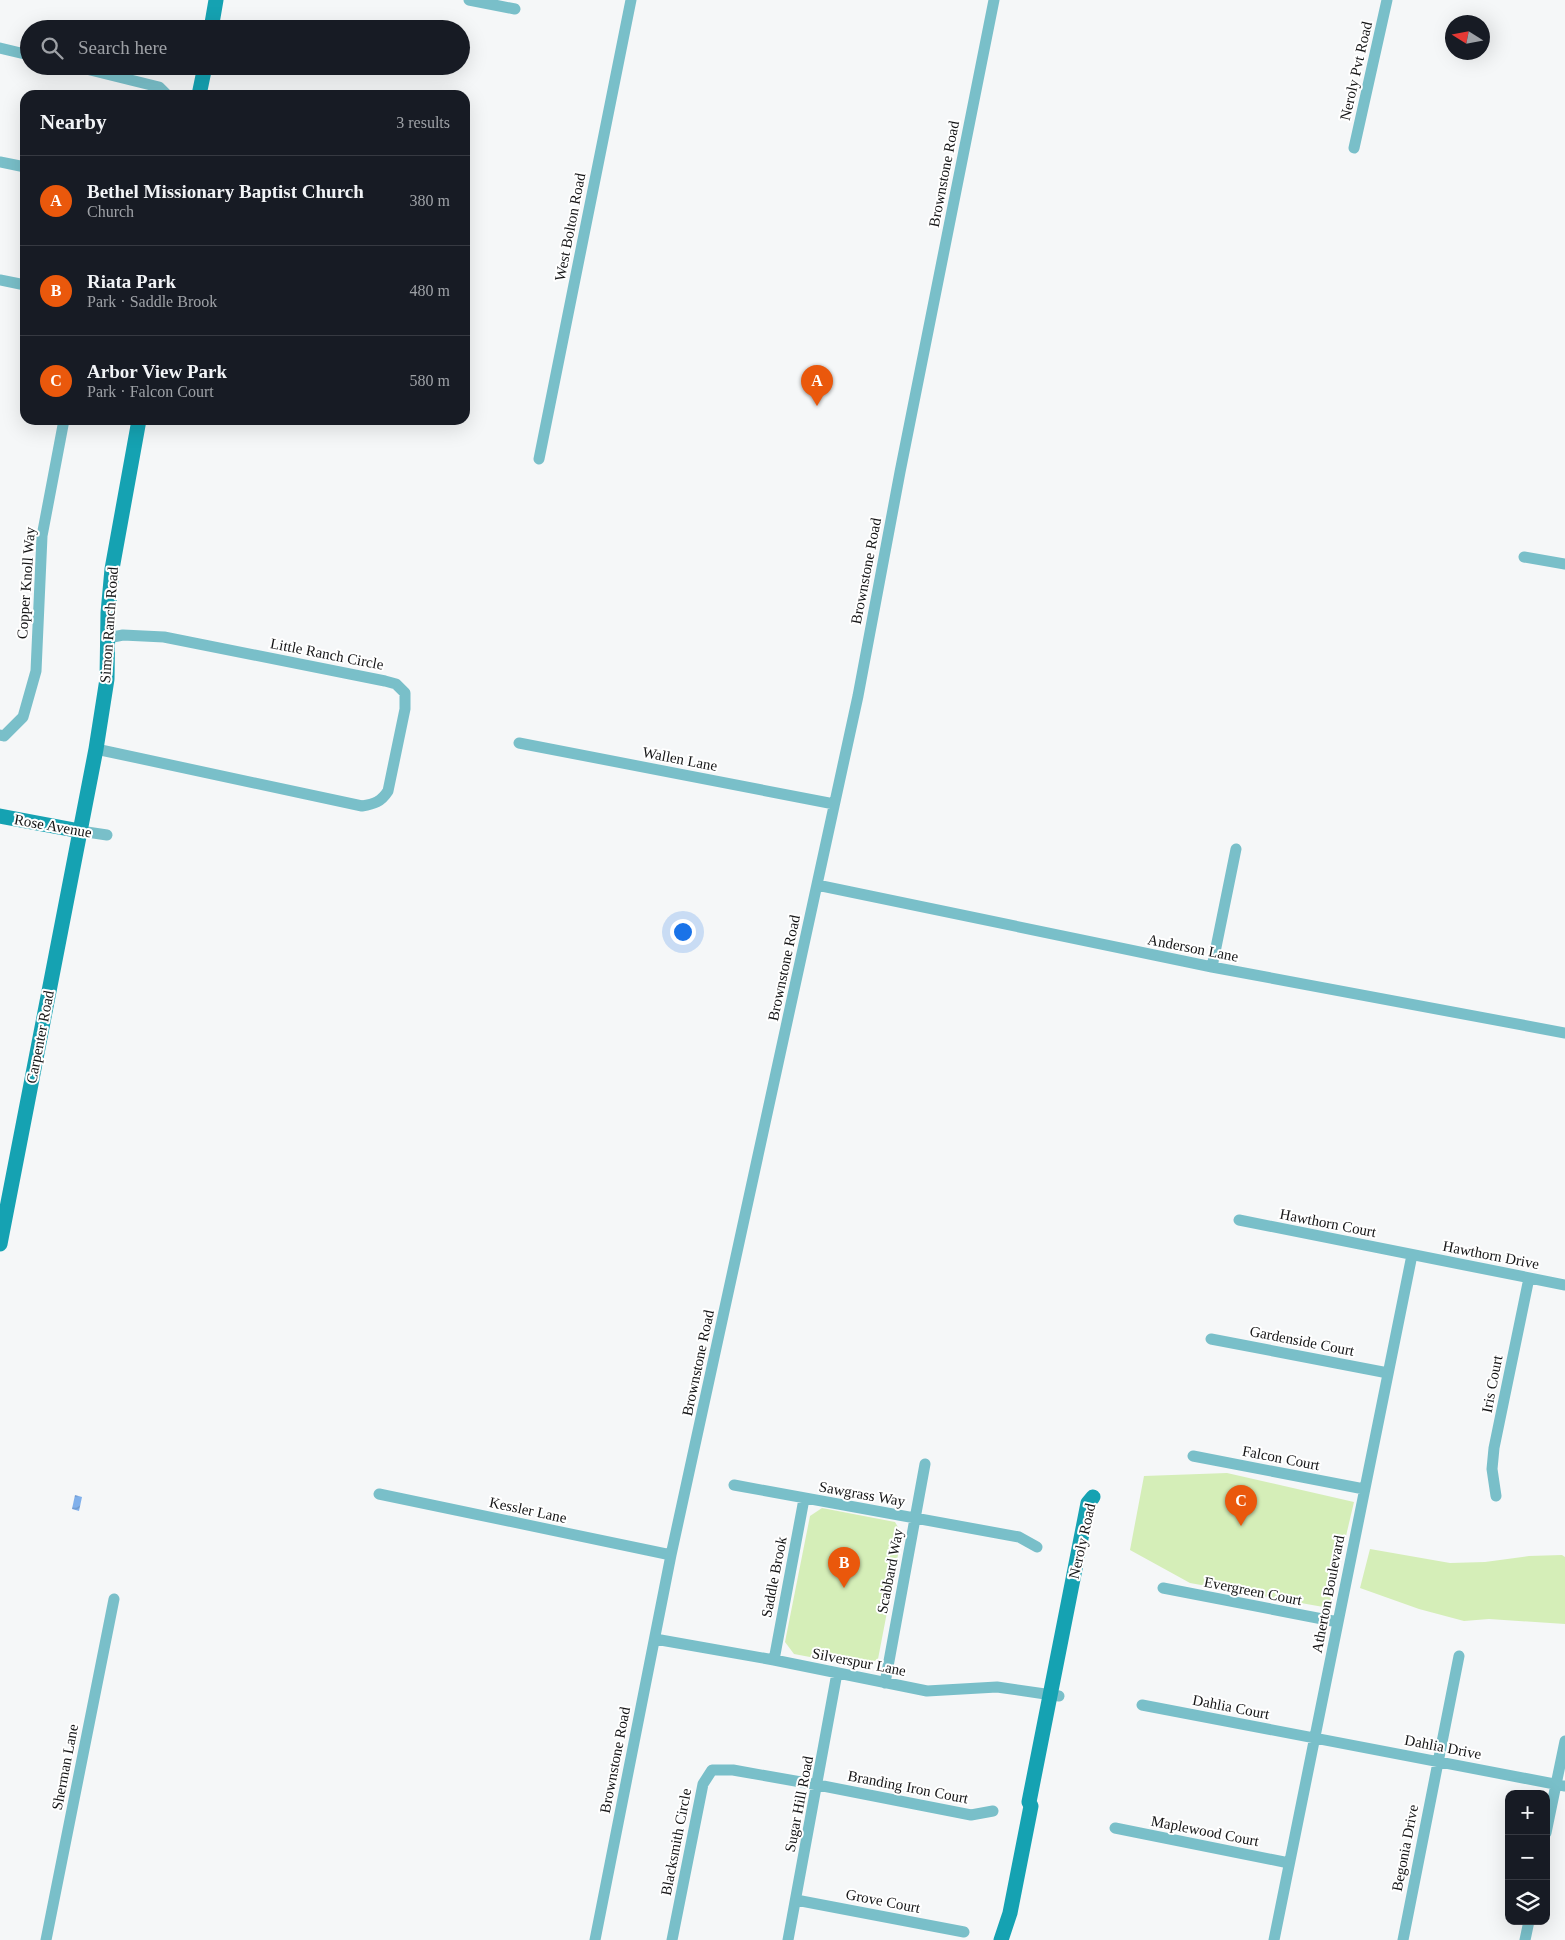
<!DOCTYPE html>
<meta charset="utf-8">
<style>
:root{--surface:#171b24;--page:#20242c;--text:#f1f3f6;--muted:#9ea1a6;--line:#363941;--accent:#ea580c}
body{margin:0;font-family:Georgia,serif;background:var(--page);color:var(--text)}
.controls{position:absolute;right:15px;bottom:15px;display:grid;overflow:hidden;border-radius:10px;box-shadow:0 5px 20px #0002}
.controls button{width:45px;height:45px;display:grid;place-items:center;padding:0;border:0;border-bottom:1px solid var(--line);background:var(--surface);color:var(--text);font:25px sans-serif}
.compass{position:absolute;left:1445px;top:15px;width:45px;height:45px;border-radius:50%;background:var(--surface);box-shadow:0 5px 20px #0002;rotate:281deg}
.you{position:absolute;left:682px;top:931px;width:18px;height:18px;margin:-12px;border:4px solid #fff;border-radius:50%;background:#1a73e8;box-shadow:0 0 0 8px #1a73e833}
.badge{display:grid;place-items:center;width:32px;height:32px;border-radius:50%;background:var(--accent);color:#fff;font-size:16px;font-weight:700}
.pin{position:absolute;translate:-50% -41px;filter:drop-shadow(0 1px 2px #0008)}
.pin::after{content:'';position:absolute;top:26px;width:18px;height:15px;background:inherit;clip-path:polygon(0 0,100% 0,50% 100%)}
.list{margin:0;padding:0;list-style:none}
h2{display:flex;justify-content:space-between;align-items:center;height:65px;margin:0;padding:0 20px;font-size:21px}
h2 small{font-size:16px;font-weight:400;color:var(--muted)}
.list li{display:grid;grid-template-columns:32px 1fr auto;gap:15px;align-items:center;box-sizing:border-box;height:90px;padding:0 20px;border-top:1px solid var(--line)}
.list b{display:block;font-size:19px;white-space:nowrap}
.list p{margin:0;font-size:16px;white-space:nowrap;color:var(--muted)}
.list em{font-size:16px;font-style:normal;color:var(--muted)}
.icon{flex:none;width:28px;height:28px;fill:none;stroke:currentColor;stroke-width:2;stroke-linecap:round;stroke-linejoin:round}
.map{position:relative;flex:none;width:1565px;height:1940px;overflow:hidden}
.search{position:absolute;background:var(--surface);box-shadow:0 5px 20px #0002;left:20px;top:20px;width:450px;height:55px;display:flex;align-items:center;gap:12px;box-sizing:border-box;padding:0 18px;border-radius:28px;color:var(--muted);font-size:19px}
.panel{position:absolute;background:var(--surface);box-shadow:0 5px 20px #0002;left:20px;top:90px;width:450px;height:335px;border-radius:15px}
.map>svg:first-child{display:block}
.park{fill:#d5eeb8}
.water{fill:url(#water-waves)}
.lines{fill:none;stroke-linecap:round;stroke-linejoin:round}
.street{stroke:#79bfc9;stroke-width:11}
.secondary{stroke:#15a2b2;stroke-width:15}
.labels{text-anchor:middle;stroke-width:4;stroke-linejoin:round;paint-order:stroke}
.street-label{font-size:15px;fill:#151516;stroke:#fff}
</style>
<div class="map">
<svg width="1565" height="1940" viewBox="0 0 1565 1940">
<defs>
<pattern id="water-waves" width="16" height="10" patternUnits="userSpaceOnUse" patternTransform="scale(1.25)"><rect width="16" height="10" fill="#80b0eb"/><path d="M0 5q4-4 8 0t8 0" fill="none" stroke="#6e96c9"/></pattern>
</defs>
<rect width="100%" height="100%" fill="#f5f7f8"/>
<path class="park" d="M1227,1473l127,29 -25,106 -139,-25 -60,-33 14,-74z
M822,1508l73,14 7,12 -24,125 -15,8 -69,-13 -9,-12 25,-126z
M1370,1549l80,14 35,-1 44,-6 33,-1 3,2v67l-76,-5 -25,2 -45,-12 -59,-21z"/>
<path class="water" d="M75,1495l7,2 -3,14 -7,-2z"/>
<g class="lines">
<path class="street" d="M469,0l46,9
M0,48l29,7
M74,66l85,21 8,8
M1354,148l33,-148
M0,162l25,5
M0,280l25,5
M539,459l92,-459
M1524,557l41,7
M0,735l4,1 19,-19 13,-46 6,-135 22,-116
M519,743l315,61
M96,749l266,57c12,-2 19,-4 26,-15l17,-82v-16l-9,-9 -11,-3 -221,-44 -41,-2 -15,3
M80,831l27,4
M817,885l395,82 353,66
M1212,967l24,-118
M1239,1220l326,65
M1211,1339l177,34
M1193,1456l171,33
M734,1485l285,52 18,10
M379,1494l292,61
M1496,1496l-4,-27 2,-21 35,-170
M1163,1588l175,34
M655,1639l119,21 153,31 70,-4 62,9
M774,1660l30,-161
M885,1683l40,-219
M1142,1705l423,81
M1115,1828l174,35
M1546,1833l19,-92
M796,1900l168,32
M46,1940l68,-341
M595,1940l76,-385 187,-859 42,-224 94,-472
M672,1940l31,-156 9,-14h21l85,15 153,30 22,-4
M788,1940l49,-267
M1274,1940l138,-685
M1403,1940l56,-284
M1525,1940l4,-19"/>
<path class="secondary" d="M211,29l5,-29
M199,95l6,-29
M0,816l80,15
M0,1244l96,-495 11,-70 1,-66 4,-44 27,-149
M1001,1940l9,-27 21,-107 -2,-4 59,-299 5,-6"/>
</g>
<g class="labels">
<g class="street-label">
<text transform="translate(1356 71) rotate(-77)" y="5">Neroly Pvt Road</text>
<text transform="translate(944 174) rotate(-79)" y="5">Brownstone Road</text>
<text transform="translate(570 227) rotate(-79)" y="5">West Bolton Road</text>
<text transform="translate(866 571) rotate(-79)" y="5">Brownstone Road</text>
<text transform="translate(26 583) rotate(-86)" y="5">Copper Knoll Way</text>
<text transform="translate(109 625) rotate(-86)" y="5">Simon Ranch Road</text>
<text transform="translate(327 654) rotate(11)" y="5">Little Ranch Circle</text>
<text transform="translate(680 759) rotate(11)" y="5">Wallen Lane</text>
<text transform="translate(53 826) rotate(10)" y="5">Rose Avenue</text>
<text transform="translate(1193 948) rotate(11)" y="5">Anderson Lane</text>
<text transform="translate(784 968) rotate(-78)" y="5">Brownstone Road</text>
<text transform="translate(40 1037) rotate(-79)" y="5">Carpenter Road</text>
<text transform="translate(1328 1223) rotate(11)" y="5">Hawthorn Court</text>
<text transform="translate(1491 1255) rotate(11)" y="5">Hawthorn Drive</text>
<text transform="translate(1302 1341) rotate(11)" y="5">Gardenside Court</text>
<text transform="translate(698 1363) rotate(-78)" y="5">Brownstone Road</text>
<text transform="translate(1492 1384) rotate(-79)" y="5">Iris Court</text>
<text transform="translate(1281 1458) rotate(11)" y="5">Falcon Court</text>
<text transform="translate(862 1494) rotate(10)" y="5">Sawgrass Way</text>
<text transform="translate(528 1510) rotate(12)" y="5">Kessler Lane</text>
<text transform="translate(1082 1541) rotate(-77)" y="5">Neroly Road</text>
<text transform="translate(890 1571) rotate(-79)" y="5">Scabbard Way</text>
<text transform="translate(774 1577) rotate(-79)" y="5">Saddle Brook</text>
<text transform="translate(1253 1591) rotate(11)" y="5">Evergreen Court</text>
<text transform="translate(1328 1594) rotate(-79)" y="5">Atherton Boulevard</text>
<text transform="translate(859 1662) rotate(11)" y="5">Silverspur Lane</text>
<text transform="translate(1231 1707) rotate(11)" y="5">Dahlia Court</text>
<text transform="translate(1443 1747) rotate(11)" y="5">Dahlia Drive</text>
<text transform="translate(615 1760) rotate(-79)" y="5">Brownstone Road</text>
<text transform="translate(65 1767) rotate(-79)" y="5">Sherman Lane</text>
<text transform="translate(908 1787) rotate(11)" y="5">Branding Iron Court</text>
<text transform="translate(799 1804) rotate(-79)" y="5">Sugar Hill Road</text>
<text transform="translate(1205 1831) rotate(11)" y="5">Maplewood Court</text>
<text transform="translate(676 1842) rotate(-79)" y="5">Blacksmith Circle</text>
<text transform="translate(1405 1848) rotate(-79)" y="5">Begonia Drive</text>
<text transform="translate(883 1901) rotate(11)" y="5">Grove Court</text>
</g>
</g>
</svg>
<div class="controls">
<button>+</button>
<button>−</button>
<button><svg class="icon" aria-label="layers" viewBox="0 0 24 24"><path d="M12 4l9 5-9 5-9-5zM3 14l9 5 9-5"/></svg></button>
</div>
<svg class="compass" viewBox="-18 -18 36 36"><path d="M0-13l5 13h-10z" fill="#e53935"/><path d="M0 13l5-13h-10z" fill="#9ea1a6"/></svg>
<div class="you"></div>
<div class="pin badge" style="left:817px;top:406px">A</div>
<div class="pin badge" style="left:844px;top:1588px">B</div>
<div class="pin badge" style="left:1241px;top:1526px">C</div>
<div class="search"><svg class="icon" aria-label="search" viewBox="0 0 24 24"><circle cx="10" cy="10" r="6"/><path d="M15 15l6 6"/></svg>Search here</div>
<section class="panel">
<h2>Nearby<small>3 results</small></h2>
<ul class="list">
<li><span class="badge">A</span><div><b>Bethel Missionary Baptist Church</b><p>Church</p></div><em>380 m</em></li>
<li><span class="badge">B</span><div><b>Riata Park</b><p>Park · Saddle Brook</p></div><em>480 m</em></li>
<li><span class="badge">C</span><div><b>Arbor View Park</b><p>Park · Falcon Court</p></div><em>580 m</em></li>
</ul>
</section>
</div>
